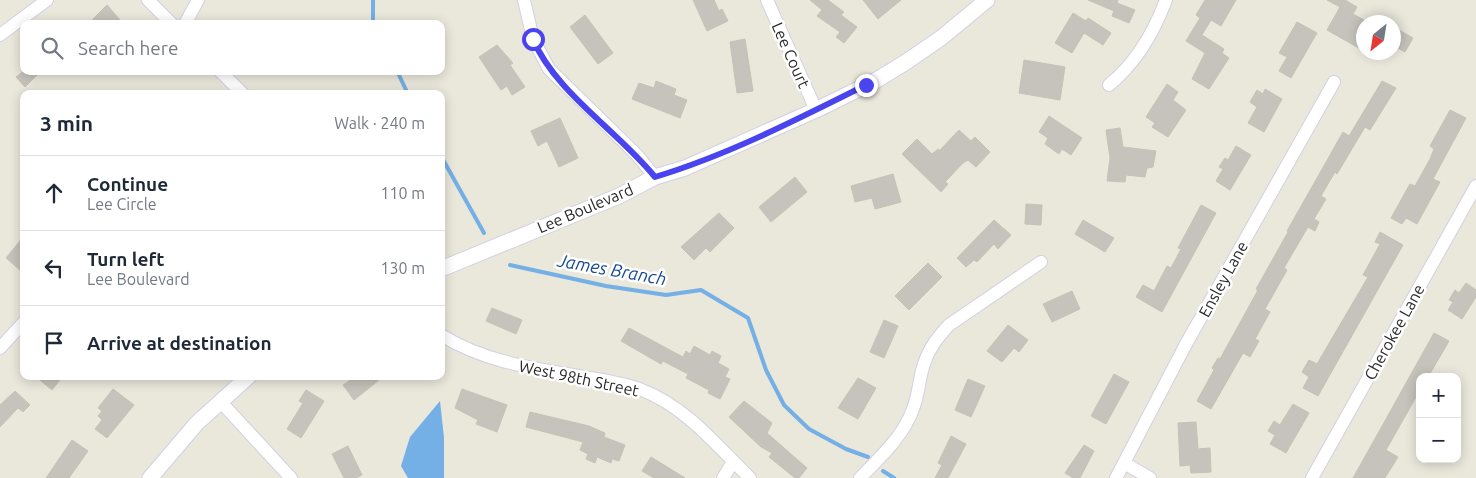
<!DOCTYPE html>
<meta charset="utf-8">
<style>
:root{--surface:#fff;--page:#f2f2f3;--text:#1f2937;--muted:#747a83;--line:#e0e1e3}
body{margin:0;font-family:Ubuntu,sans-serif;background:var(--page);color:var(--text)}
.controls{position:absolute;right:15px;bottom:15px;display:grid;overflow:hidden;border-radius:10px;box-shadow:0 2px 12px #0003}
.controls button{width:45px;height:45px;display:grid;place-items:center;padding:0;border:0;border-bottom:1px solid var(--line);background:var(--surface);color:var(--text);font:25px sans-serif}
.compass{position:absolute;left:1356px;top:15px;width:45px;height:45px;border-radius:50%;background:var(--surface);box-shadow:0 2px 12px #0003;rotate:210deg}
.stop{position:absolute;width:15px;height:15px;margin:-11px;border:4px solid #4944ee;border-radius:50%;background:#fff}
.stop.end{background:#4944ee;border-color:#fff;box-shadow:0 1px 5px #0008}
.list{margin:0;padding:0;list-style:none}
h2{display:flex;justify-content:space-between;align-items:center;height:65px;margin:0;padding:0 20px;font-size:21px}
h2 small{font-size:16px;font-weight:400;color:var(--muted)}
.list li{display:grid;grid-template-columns:32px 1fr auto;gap:15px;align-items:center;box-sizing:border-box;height:75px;padding:0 20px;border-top:1px solid var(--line)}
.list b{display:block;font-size:19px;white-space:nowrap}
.list p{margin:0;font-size:16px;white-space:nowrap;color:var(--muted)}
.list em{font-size:16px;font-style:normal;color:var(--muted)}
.icon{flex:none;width:28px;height:28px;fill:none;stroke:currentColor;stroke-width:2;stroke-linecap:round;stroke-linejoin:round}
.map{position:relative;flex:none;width:1476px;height:478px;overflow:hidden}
.search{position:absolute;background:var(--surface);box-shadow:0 2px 12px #0003;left:20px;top:20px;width:425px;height:55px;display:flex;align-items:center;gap:12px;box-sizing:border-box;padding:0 18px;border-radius:10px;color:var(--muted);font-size:19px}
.panel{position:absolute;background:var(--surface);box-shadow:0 2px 12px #0003;left:20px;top:90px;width:425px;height:290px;border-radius:10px}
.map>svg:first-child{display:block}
.water{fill:#74afe6}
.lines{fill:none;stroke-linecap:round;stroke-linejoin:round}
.stream{stroke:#74afe6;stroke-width:4}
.building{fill:#c5c3bb;stroke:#c5c3b5}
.minor-casing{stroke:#d1d1e1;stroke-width:14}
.tertiary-casing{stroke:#d1d1e1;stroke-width:17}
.minor{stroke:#fff;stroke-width:12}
.tertiary{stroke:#fff;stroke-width:15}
.route{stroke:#4944ee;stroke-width:6}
.labels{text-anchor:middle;stroke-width:5;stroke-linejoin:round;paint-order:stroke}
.street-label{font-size:16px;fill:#292929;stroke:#fff}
.water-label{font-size:18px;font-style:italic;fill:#164b90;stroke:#fff}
</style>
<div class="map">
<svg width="1476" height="478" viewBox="0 0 1476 478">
<rect width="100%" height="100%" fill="#eae7db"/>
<path class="water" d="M440,401l4,37v40h-36l-7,-12 9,-29z"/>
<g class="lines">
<path class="stream" d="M373,24v-24
M397,71l11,23
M441,156l43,77
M510,265l96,21 60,9 35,-5 47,28 18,52 18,35 25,24 37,20 22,8
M883,471l11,7"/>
</g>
<path class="building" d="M693,0h21l5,11 3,-2 6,12 -21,10z
M810,0h18l16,12 -3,3 16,12 -13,16 -8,-6 4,-5 -23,-16 5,-6z
M863,0h38l-23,19z
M1088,0h30l-1,3 18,7 -6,13 -17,-7 2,-5z
M1205,0h31l-15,26 -10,-6 -9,15 22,14 -2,4 7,5 -20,31 -17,-10 13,-26 -19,-12 14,-23 -4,-3z
M1327,0h18l12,7 -4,7 11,6v31l-37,-21 13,-23z
M107,5l13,15 -5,4h-27z
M1073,13l13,8 2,-3 23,15 -8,12 -19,-12 -12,20 -17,-10z
M585,15l28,38 -15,11 -28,-37z
M1297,22l20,11 -26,45 -12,-7 8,-14 -8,-4z
M1399,30l14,8 -8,14 -11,-6z
M745,39l8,52 -16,2 -7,-51z
M497,45l16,18 -3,2 15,22 -13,8 -5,-9 -6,4 -22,-33z
M1024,60l41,7 -5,33 -41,-7z
M24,71h17l-16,16 -9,-10z
M656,81l20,8 -2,6 13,5 -7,18 -48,-19 7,-16 15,5z
M1382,81l14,7 -26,42 -5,-3 -28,47 -2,-2 -14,24 5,3 -12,20 5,3 -4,9 -7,-4 -24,41 3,2 -22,39 5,3 -15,27 4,2 -9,16 -7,-4 -32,56 -14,-8 17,-31 -2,-2 6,-10 2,1 38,-69 -2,-1 32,-57 -1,-1 56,-99 6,4z
M1167,84l11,8 -5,8 13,10 -18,27 -16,-10 3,-4 -9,-6z
M1265,89l17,10 -18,33 -16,-9 9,-16 -7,-5 7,-12 6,4z
M1450,110l16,8 -33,61 7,3 -23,42 -11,-6 -4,6 -11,-6 19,-34 5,2 15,-27 4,-10 -4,-3z
M1049,116l33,22 -11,17 -9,-6 -3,5 -14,-10 3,-6 -9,-6z
M560,118l18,40 -19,9 -12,-26 -9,5 -7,-15z
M1120,128l3,19 33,4 -3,16 -6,1 -2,9 -19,-2 -1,7 -18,-1 3,-23 -4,-28z
M959,130l12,11 4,-4 15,15 -14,15 -8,-7 -5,3 -18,19 3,2 -7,8 -39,-38 15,-15 15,15 6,-5 2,1z
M1236,146l15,9 -21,35 -14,-9 7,-12 -4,-2 6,-9 3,2z
M893,174l8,28 -26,7 -3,-11 -17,4 -4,-16z
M795,177l12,15 -36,30 -12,-15z
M1026,204l16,1 -1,20 -16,-1z
M1201,205l15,8 -54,99 -26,-15 7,-12 11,6 13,-25 4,2 10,-19 -3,-1z
M719,213l15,15 -24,24 -4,-4 -12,12 -13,-13z
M994,220l17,15 -13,14 -4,-5 -17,18 -3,-2 -8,7 -9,-9z
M1083,220l31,18 -9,14 -30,-18z
M1380,232l23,13 -85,151 -15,-8 6,-11 -7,-5 7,-12 8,4 51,-87 -5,-2 17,-31 -5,-2z
M24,236v29l-4,5 -14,-12z
M928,263l14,14 -33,33 -14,-14z
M1466,283l10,7v7l-14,22 -14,-9 5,-8 -4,-2 6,-10 4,3z
M1072,291l8,18 -28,13 -9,-18z
M492,308l30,12 -6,14 -30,-13z
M884,320l14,6 -14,32 -14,-6z
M1008,325l20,15 -9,12 -5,-4 -12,14 -15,-11z
M629,328l54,29 3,-6 4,3 4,-8 16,9 2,-4 9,5 -3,7 11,6 -4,8 5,2 -10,20 -12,-6 1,-3 -23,-12 2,-4 -25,-13 -2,3 -40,-23z
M1434,333l15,8 -21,36h-8v13l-34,60 12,7 -13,21h-32z
M1114,374l15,8 -23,42 -15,-8z
M35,376h28l-11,14z
M356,376h28l-30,24 -11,-15z
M858,378l18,10 -18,31 -20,-11z
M968,379l17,7 -14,31 -16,-7z
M113,389l21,16 -27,33 -12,-9 7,-9 -4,-4 4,-5 -4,-3z
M462,389l45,16 -10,27 -21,-8 2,-4 -23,-12z
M306,390l18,11 -23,37 -14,-9 16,-26 -4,-2z
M15,391l15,14 -7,7 -5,-4 -18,19v-22z
M744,401l28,22 -5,10 40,35 -8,10h-4l-26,-21 3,-4 -11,-6 -32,-30z
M1293,404l16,9 -23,40 -16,-9 5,-9 -7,-4 6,-10 6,4z
M530,412l59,14 16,7 -1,4 21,8 -6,16 -7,-2 -1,4 -14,-6 -2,6 -9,-4 2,-5 -8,-4 3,-8 -57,-15z
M1196,422l2,27 12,-1 1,24 -20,1 -1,-8 -10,1 -2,-43z
M951,436l15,8 -18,34h-13l7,-13 -4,-2z
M72,440l16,11 -19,27h-23z
M1084,445l10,6 -14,27h-7l-8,-5z
M348,446l14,29 -6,3h-12l-12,-24z
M651,457l34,21h-31l-12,-7z"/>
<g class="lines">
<g class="minor-casing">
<path id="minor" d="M148,0l24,24
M524,0l9,39 16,30 88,86 18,22
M767,0l49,110
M185,24l13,-24
M0,35l47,-35
M220,71l23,23
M1109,85c27,-22 45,-53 57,-85
M441,335c42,26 89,33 138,41 21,4 42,6 63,14 44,17 75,56 108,88
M0,348l24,-26
M220,401l71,77
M1124,463l26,15
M723,478l10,-16
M860,478c20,-21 43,-41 53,-69 6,-15 6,-31 11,-45 5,-16 14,-27 25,-39l92,-63
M1116,478l70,-134 148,-262
M1312,478l164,-292"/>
</g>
<g class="tertiary-casing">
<path id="tertiary" d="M441,269l178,-73 36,-19 30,-9 131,-58 59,-29 31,-19 35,-24 46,-38
M150,478l47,-55 52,-47"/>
</g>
<use href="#minor" class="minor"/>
<use href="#tertiary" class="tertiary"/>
</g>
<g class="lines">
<path class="route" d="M533,39c22,53 85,92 122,138 73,-22 143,-58 211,-92"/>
</g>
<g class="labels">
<g class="street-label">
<text transform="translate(791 55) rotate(66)" y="6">Lee Court</text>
<text transform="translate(585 208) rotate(-23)" y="6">Lee Boulevard</text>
<text transform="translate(1223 279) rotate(-61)" y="6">Ensley Lane</text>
<text transform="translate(1394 332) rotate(-61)" y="6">Cherokee Lane</text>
<text transform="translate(579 378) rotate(12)" y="6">West 98th Street</text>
</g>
<g class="water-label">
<text transform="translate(612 270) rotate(10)" y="6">James Branch</text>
</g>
</g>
</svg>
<div class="controls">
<button>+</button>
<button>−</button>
</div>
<svg class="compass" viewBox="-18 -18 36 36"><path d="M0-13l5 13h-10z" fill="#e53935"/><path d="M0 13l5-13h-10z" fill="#747a83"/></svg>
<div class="stop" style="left:533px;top:39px"></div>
<div class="stop end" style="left:866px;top:85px"></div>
<div class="search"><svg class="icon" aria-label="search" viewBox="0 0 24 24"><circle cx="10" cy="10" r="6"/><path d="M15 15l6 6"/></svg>Search here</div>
<section class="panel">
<h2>3 min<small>Walk · 240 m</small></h2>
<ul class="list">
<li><svg class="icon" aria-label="ahead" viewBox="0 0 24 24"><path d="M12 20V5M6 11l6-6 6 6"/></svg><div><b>Continue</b><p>Lee Circle</p></div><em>110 m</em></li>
<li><svg class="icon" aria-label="left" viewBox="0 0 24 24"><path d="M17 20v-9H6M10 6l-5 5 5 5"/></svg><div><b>Turn left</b><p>Lee Boulevard</p></div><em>130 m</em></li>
<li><svg class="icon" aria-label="arrive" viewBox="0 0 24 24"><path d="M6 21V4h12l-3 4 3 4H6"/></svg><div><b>Arrive at destination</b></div></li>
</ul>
</section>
</div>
